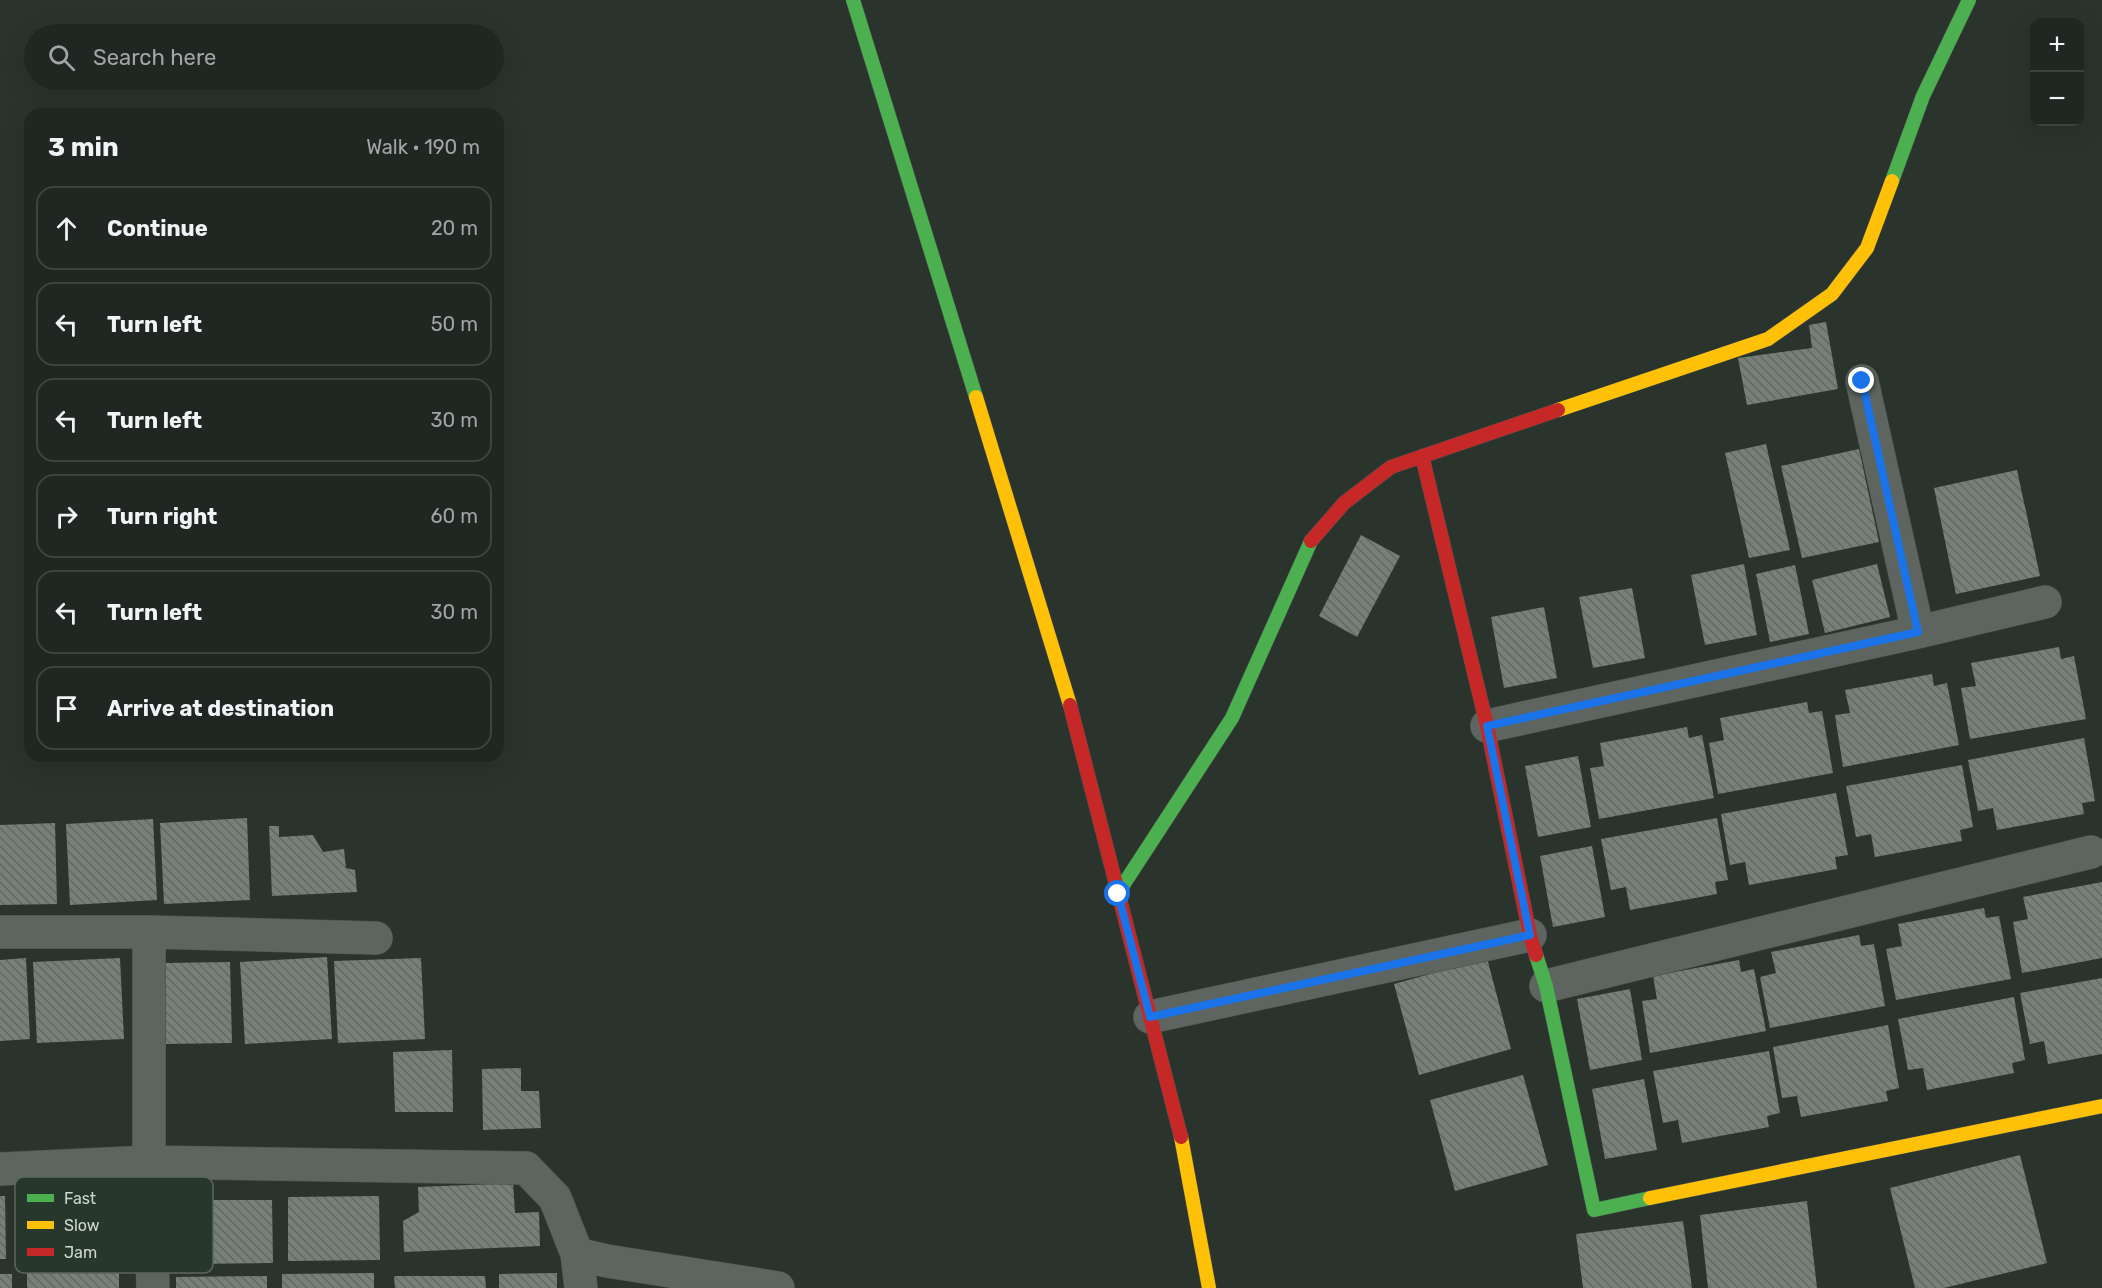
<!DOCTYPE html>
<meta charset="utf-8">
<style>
:root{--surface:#202722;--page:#2d332f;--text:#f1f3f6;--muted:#a2a5a5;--line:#3d4440}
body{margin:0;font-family:Rubik,sans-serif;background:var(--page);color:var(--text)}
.controls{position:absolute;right:18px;top:18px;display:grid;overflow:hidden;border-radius:12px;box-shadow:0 6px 24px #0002}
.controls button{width:54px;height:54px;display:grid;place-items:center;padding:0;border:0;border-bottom:2px solid var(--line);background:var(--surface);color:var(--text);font:30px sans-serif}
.stop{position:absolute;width:18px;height:18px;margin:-14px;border:4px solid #1a73e8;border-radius:50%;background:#fff}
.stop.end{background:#1a73e8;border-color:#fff;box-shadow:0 2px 6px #0008}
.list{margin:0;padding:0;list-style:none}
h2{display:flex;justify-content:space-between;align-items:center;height:78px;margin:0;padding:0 24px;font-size:26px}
h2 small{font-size:20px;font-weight:400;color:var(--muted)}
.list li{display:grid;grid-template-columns:39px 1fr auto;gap:18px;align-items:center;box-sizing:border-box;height:84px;margin:0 12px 12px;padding:0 12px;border:2px solid var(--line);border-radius:18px}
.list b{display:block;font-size:22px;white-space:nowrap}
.list em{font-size:20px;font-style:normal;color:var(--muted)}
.icon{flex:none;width:33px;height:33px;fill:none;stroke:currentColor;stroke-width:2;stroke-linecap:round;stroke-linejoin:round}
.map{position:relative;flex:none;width:2102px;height:1288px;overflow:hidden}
.search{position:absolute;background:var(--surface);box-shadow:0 6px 24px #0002;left:24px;top:24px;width:480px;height:66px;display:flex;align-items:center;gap:15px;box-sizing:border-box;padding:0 21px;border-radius:33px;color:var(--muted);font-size:22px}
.panel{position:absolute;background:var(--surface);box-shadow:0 6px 24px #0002;left:24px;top:108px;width:480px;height:654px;border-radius:18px}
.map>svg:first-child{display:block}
.building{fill:url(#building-back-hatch)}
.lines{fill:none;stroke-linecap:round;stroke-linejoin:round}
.street-casing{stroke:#48504a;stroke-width:34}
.fast-casing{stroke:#48504a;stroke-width:15}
.slow-casing{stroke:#48504a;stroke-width:15}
.jam-casing{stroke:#48504a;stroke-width:15}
.street{stroke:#5e645f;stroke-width:33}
.fast{stroke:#4caf50;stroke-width:14}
.slow{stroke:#ffc107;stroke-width:14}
.jam{stroke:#c62828;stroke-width:14}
.route{stroke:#1a73e8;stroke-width:8}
.key{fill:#27372b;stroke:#59675d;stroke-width:1.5}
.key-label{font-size:16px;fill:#ced8d0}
</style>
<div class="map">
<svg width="2102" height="1288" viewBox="0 0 2102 1288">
<defs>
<pattern id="building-back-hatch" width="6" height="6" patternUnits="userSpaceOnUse" patternTransform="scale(1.5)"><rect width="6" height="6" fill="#777f79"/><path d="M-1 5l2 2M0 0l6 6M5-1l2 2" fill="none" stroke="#636964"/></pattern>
</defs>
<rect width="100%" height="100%" fill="#2a342d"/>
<path class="building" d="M1826,322l12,67 -91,16 -9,-47 74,-10 -3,-23z
M1766,444l24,106 -41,8 -24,-105z
M1859,449l20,93 -77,16 -21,-92z
M2017,470l23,106 -84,18 -22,-106z
M1361,535l39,21 -43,81 -38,-21z
M1744,564l13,71 -52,10 -14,-70z
M1877,564l13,53 -65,16 -13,-53z
M1795,565l14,69 -39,8 -14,-68z
M1632,588l13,70 -52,10 -14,-71z
M1544,607l13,71 -53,10 -13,-71z
M2059,647l2,12 13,-3 12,63 -116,20 -9,-51 15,-2 -5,-23z
M1932,674l2,12 13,-3 12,62 -116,22 -8,-52 15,-2 -5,-23z
M1807,702l2,11 13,-2 11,62 -115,21 -9,-51 15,-3 -4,-22z
M1687,727l2,11 13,-3 12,63 -115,21 -9,-51 14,-2 -4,-23z
M2084,738l11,63 -13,2 2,11 -87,16 -4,-22 -15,3 -10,-51z
M1578,756l13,71 -53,10 -13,-71z
M1962,765l11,62 -13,3 2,11 -87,16 -4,-23 -15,3 -10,-51z
M1836,793l12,62 -13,2 2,12 -88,16 -4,-23 -15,3 -9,-51z
M247,818l3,82 -86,4 -4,-81z
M1717,818l11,62 -13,2 2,12 -87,16 -4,-23 -15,3 -10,-51z
M153,819l4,81 -87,5 -4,-81z
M55,823l2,81 -57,1v-80z
M269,826h10v11l34,-2 10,17 21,-3 2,19 9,2 2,22 -85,4z
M1592,846l13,71 -52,10 -13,-71z
M2102,882v76l-80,15 -9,-51 15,-3 -5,-22z
M1984,908l2,10 13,-2 12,63 -115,21 -10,-51 16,-3 -4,-22z
M1859,935l2,11 13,-2 11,62 -115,22 -10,-51 16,-4 -5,-21z
M327,957l5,82 -87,5 -5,-82z
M26,958l4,81 -30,2v-81z
M120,958l4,81 -87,4 -4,-81z
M421,958l4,81 -87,4 -4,-82z
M1487,958l24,91 -92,26 -25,-91z
M1739,960l2,12 13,-3 12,62 -116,22 -8,-52 15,-2 -4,-23z
M230,962l2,81 -67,1 -1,-81z
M2102,978v76l-54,10 -4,-23 -14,3 -10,-51z
M1630,989l12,71 -52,10 -13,-71z
M2014,997l11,63 -13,3 2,10 -87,17 -4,-22 -15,2 -10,-51z
M1888,1025l11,63 -13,3 2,10 -87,16 -4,-21 -15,2 -9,-51z
M452,1050l1,62h-58l-2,-60z
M1769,1051l11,62 -13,3 2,11 -87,16 -4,-23 -15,3 -10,-52z
M521,1068v23h18l2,37 -58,2 -1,-61z
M1523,1075l25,90 -93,26 -25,-91z
M1644,1079l13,71 -52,9 -13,-70z
M2020,1155l27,108 -103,25h-29l-25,-100z
M513,1183l2,30 24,-1 1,34 -136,6 -1,-31 16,-9 -1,-25z
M0,1196h5l1,63h-6z
M379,1196l1,64 -92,1v-64z
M180,1200h92l1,63 -92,1z
M1807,1201l10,87h-109l-8,-73z
M1683,1221l9,67h-109l-7,-54z
M119,1270v18h-92v-16z
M374,1273v15h-92v-14z
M557,1273v15h-58v-14z
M0,1274h12v14h-12z
M267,1276v12h-91v-11z
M394,1276h91l1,12h-91z"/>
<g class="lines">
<g class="street-casing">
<path id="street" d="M1862,381l56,251
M1487,726l431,-94 127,-30
M0,932h149l227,6
M149,932v230l4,126
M1546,986l545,-134
M1150,1017l380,-82
M0,1169l149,-7 377,6 29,30 22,56
M581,1288l-4,-34 30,7 171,27"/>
</g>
<g class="fast-casing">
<path id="fast" d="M853,0l123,397
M1892,181l31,-85 46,-96
M1118,893l114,-175 79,-177
M1536,955l10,31 48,224 56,-12"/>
</g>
<g class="slow-casing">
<path id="slow" d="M976,397l94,308
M1558,410l210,-71 64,-45 35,-46 25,-67
M1181,1137l28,151
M1650,1198l452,-92"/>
</g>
<g class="jam-casing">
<path id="jam" d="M1422,456l65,270 43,209 6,20
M1311,541l33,-38 47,-36 167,-57
M1070,705l111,432"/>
</g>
<use href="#street" class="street"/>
<use href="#fast" class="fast"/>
<use href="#slow" class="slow"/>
<use href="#jam" class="jam"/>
</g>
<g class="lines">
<path class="route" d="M1118,894l32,123 380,-82 -43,-209 431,-94 -56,-251"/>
</g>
<rect x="15" y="1177" width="198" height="96" rx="9" class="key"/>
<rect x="27" y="1194" width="27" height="8" fill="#4caf50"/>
<rect x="27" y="1221" width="27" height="8" fill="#ffc107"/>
<rect x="27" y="1248" width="27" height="8" fill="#c62828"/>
<g class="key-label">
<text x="64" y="1204">Fast</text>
<text x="64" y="1231">Slow</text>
<text x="64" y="1258">Jam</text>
</g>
</svg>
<div class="controls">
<button>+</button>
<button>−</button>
</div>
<div class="stop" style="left:1118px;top:894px"></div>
<div class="stop end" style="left:1862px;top:381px"></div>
<div class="search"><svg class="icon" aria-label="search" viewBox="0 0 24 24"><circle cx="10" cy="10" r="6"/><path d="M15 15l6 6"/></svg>Search here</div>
<section class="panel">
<h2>3 min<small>Walk · 190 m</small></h2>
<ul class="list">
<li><svg class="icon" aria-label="ahead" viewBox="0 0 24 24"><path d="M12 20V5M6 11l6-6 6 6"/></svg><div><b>Continue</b></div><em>20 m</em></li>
<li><svg class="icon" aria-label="left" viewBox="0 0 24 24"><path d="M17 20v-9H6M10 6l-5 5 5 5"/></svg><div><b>Turn left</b></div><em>50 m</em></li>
<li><svg class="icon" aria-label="left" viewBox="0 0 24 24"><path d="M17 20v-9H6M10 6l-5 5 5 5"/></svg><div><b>Turn left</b></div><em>30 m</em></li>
<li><svg class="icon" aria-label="right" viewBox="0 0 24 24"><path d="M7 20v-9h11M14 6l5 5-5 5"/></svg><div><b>Turn right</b></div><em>60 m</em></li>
<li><svg class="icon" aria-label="left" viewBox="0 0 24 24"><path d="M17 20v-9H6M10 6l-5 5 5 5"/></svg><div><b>Turn left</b></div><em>30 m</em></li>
<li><svg class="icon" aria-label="arrive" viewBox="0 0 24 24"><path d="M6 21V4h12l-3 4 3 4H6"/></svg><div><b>Arrive at destination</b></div></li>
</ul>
</section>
</div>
